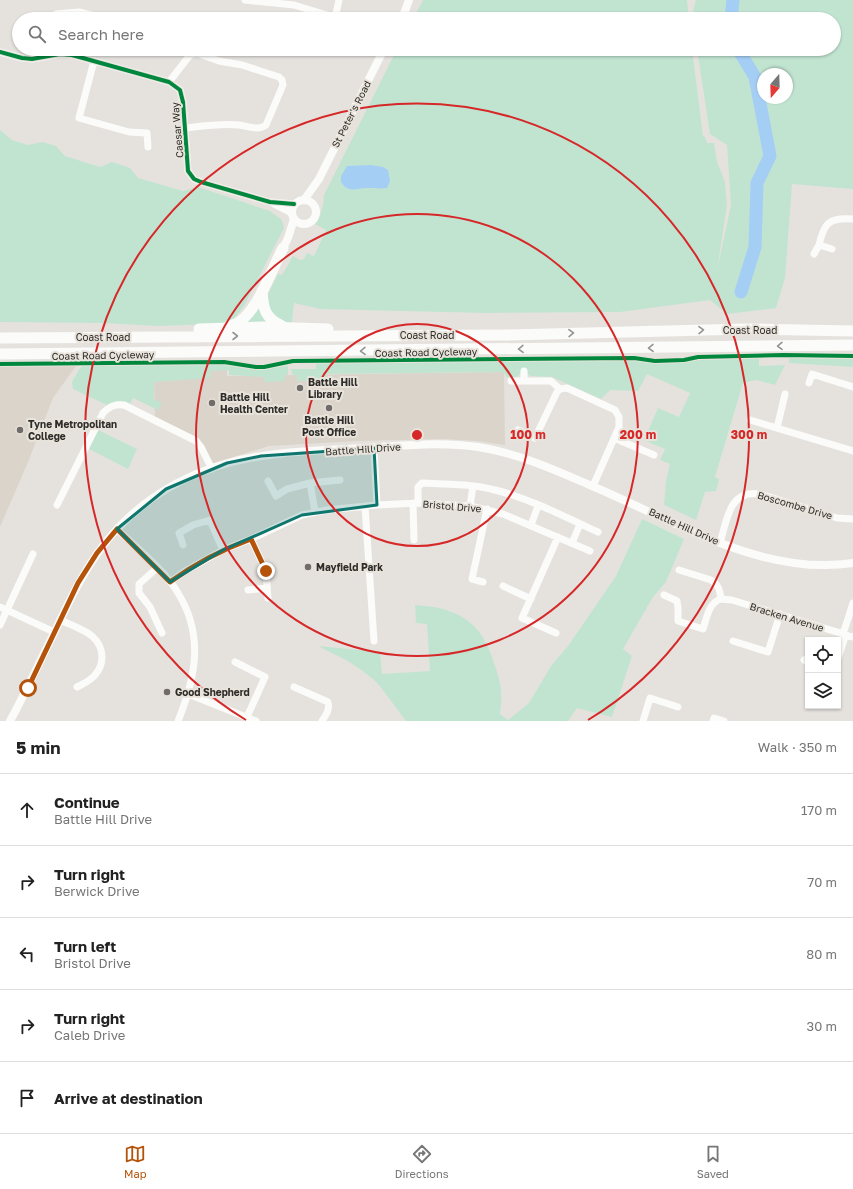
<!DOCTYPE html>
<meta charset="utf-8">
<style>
:root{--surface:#fff;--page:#f6f6f6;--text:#222;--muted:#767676;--line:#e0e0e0;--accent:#b45309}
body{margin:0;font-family:"Golos Text",sans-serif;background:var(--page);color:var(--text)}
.controls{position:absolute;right:12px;bottom:12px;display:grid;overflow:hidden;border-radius:0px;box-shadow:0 1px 3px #0004}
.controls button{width:36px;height:36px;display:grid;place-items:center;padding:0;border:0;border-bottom:1px solid var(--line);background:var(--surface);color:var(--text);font:20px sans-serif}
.compass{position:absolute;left:757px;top:68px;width:36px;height:36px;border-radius:50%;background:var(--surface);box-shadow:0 1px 3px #0004;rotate:199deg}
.stop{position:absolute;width:12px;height:12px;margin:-9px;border:3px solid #b45309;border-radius:50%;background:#fff}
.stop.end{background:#b45309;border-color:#fff;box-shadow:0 1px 4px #0008}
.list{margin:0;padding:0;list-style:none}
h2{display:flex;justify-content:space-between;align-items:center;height:52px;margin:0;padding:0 16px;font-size:17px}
h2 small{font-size:13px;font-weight:400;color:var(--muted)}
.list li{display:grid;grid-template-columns:26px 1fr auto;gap:12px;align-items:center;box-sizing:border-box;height:72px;padding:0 16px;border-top:1px solid var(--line)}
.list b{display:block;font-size:15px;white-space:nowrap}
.list p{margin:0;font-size:13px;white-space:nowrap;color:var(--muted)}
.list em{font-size:13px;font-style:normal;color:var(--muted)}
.icon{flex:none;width:22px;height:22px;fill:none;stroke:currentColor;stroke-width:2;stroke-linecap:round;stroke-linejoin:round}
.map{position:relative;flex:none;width:853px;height:721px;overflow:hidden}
.search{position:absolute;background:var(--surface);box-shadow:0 1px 3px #0004;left:12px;right:12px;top:12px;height:44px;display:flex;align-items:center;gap:10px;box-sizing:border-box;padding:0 14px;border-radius:22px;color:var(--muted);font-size:15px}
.sheet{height:412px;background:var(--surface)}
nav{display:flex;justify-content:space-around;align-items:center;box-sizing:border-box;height:56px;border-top:1px solid var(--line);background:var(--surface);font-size:11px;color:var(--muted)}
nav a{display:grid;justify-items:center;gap:2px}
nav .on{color:var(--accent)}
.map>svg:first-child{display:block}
.built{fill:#dbd4cb}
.green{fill:#c1e4d1;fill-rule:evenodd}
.water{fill:#a5cef5}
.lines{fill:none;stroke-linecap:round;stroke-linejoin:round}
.river{stroke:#a5cef5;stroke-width:13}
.minor{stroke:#fbfbfa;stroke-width:7}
.tertiary{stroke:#fbfbfa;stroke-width:8}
.trunk{stroke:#fbfbfa;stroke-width:11}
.cycleway-casing{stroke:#e8e3db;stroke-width:6}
.cycleway{stroke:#00873e;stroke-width:4}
.oneway{stroke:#959492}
.route{stroke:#b45309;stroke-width:5}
.marked{fill:#0f766e;fill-opacity:0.2;stroke:#0f766e;stroke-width:3;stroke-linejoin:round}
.ring{fill:none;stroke:#d62828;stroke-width:2}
.poi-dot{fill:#6f6c69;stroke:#e8e3db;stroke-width:1.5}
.labels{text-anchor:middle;stroke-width:4;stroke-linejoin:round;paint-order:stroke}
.street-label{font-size:10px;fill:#2f2d2a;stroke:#e8e3db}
.poi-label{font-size:10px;font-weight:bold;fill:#2f2d2a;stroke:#e8e3db;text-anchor:start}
.centre{fill:#d62828;stroke:#e8e3db;stroke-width:2}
.ring-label{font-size:12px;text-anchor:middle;font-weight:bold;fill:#d62828;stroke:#e8e3db;stroke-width:4;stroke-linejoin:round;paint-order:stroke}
</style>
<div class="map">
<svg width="853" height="721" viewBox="0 0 853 721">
<rect width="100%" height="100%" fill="#e5e2de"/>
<path class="built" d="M0,366h76l-23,32 -25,64 -28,65z
M227,368v8l277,-4 1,73 -28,-4 -33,-2 -85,2 -90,5 -58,18 -12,-26 -44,-21 -1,-39z"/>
<path class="green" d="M423,0h264l2,19h-276z
M696,0h157v189l-61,-5 -7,94 -9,30 -49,6 -17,-14 -90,12 -135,1 -165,-4 -26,-6 -2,20c-20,-3 -20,-7 -26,-25l12,-24 4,1 11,-19 7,4 4,-1 3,-6 7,3 12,-26 -11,-6c7,-9 8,-18 9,-29l73,-146h295l11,87 2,1 2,6h7l3,19 8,20 2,24 -10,64 14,-65 -4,-60 -17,-11 -13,-85h137v-30h-141l-1,-4zM763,74h24v24h-24z
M0,130l12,10 16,5 14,-3 14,4 9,10 35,11 12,-5 18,6 8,10 45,13 15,-4 72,24 12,9 2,8 -40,78 -12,16 -19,2 -55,2 -54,-3 -104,-1z
M257,303l9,18v2l-20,1z
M759,358v8l26,-1 -10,20 -19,-5 -13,3 -28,94 4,2 -3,12 -11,1 -9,28 -32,-15 2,-24 4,-17 -10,-4 5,-11 -21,-9 14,-32 21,9 11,-24 -43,-19 -9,17 -28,-1 -9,9 -49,-22 -22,-1 -3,-3h-6l-4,4h-10l-4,-5 -177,2v6l-29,1v-5l-5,-2 -1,-5h25v-6l318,-3 21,3 29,-1 14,-2z
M789,358l64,1v8l-64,-4z
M225,363l30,6 33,-3v8l-4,2 1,5 -20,1 -1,-5 -35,-2v-5l-19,1v7l-56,4v18l8,2 -4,8 -25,-12 -3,6 -11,-3 -12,4 -34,-16 -1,-7 8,-14 4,-3z
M98,430l39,19 -9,20 -39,-20z
M642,519l42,20 -18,43 -13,15 -30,52 9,7 -20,61 -35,-9 -9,13h-162l-27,-36 -6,-6 -13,-10 -14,-9 -28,-14 62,6 2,22 48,-3 -3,-47 -11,-1 -1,-18c7,1 16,1 24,3 32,8 45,24 55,55 7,20 9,29 6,51l8,6 21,-17 22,-37 17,-20 48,-70z"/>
<path class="water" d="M371,165l12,2 5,3 2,11 -3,7c-7,1 -13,0 -20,0 -11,0 -18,6 -26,-6v-6l6,-10z"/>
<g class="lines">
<path class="river" d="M731,19l2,-19
M738,49l17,28 15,79 -13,27 -2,64 -14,45"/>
<path class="minor" d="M245,0l49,5 46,14
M335,18l4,-18
M54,19l2,-5 23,-2 28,7
M0,52l22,6 10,1 28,-5 12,1 97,27 11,8 3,12 5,69 6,8 7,3 69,20 24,2
M94,61l-15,57 50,14 18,1 1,14
M169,82l21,-27 7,-2 22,8 23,4 37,12 3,3 1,5 -17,40c-8,6 -18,1 -27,0 -18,-2 -37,1 -54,3
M274,204l18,9
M819,245c5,-22 10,-28 34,-26
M814,254l5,-9 13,4
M524,371v10
M511,381h40l9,8 7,-1 48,22 4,7v10l-26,59
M809,383l3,-9 41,13
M750,420l103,31
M777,428l8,-34
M518,430l17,8 22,-46 3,-3
M614,438l40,17
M374,448l3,57
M268,481l8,15 11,-7 23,-6 30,-3
M310,483l5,29
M413,503l1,37
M418,503v-16l4,-4c24,1 50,1 73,7 36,9 70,27 103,42
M57,505l46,-92c7,-7 12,-9 21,-8l72,36 5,6 11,22
M365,506l9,135
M470,506l3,-20
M531,525l7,-19
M117,529c20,19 47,40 61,64 26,42 18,84 0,128
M251,539l15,32 2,27
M572,543l8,-19
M720,543c7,-23 9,-54 40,-49l77,24 16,1
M183,545l-4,-12 14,-8 17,-5 13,30
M157,568l-18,16v9l11,14 12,26
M170,582l15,-11 38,-21 28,-11 51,-24 25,-5 50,-5 41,-2 52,3 33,8 87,37
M483,582l-11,-3 15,-70
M503,586l28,13
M248,590l19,-2
M664,595l13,6 1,7v13l25,8c4,-11 5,-26 18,-30 -1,-8 -2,-14 -10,-19l-32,-10
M721,599l11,1 121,37
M0,607l54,25
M60,620c9,4 26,10 33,17 11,10 12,27 2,38 -5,6 -12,9 -18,12
M0,625l33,-71
M556,633l-34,-15 36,-81
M843,634l10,-31
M733,641l35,11 12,-38
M838,658l8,-24
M804,660l4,2
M235,662l30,15 -18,40
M294,687l34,15c2,8 -2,13 -6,19
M188,694l68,27
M643,721l7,-23 28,9
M713,721l1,-3 10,3"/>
<path class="tertiary" d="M402,19l7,-19
M304,200l15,-21 65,-130
M292 212a12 12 0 1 1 24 0a12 12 0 1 1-24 0Z
M283,248l5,-10 6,-19
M10,721c16,-29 30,-60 45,-90 17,-36 34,-72 62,-102 31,-33 68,-54 111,-66 43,-12 91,-12 135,-15 38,-2 77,-7 115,-1 40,6 77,23 114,39 81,34 170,91 261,77"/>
<path class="trunk" d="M262,291c1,18 3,27 20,35
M229,326c5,-1 10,-3 14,-7 17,-15 29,-50 40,-71
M199,329l64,-2 65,2
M0,338l504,-3 242,-6 107,2
M0,354l853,-9"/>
<g class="cycleway-casing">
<path id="cycleway" d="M0,52l22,6 10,1 28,-5 12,1 97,27 11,8 3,12 5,69 6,8 7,3 69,20 24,2
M0,364l224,-2 32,5h8l29,-6 341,-3 21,3 29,-1 14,-3 86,-2 69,1"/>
</g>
<use href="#cycleway" class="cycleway"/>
</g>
<defs><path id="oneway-chevron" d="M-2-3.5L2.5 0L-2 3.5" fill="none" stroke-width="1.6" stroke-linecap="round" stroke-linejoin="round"/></defs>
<g class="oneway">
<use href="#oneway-chevron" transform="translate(701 330) rotate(-1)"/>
<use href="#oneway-chevron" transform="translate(571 333) rotate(-1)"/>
<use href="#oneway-chevron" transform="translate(235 336)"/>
<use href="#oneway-chevron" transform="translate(780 346) rotate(179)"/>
<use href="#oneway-chevron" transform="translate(651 348) rotate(179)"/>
<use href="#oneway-chevron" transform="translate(521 349) rotate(179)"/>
<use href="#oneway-chevron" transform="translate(363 351) rotate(179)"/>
</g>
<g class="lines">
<path class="route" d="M28,688l50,-105 19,-30 20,-24 53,53c26,-19 51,-32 81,-43l15,32"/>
</g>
<path class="marked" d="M374,448l3,57 -75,10 -79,35 -53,32 -53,-53 49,-40 61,-26 34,-7z"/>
<g class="ring">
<circle cx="417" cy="435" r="111"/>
<circle cx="417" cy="435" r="221"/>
<path d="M246 720A332 332 0 1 1 588 720"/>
</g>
<g class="poi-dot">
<circle cx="300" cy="388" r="4"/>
<circle cx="212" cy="403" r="4"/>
<circle cx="329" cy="408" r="4"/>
<circle cx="20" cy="430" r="4"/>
<circle cx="308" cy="567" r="4"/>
<circle cx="167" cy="692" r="4"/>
</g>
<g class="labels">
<g class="street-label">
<text transform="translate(351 114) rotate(-63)" y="4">St Peter's Road</text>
<text transform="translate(177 130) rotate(-95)" y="4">Caesar Way</text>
<text x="750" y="334">Coast Road</text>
<text x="427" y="339">Coast Road</text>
<text x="103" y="341">Coast Road</text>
<text transform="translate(426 352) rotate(-1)" y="4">Coast Road Cycleway</text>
<text transform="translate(103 355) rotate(-1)" y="4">Coast Road Cycleway</text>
<text transform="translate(363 449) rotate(-4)" y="4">Battle Hill Drive</text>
<text transform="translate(795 505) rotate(16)" y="4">Boscombe Drive</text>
<text transform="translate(452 506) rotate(5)" y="4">Bristol Drive</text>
<text transform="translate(684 526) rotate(24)" y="4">Battle Hill Drive</text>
<text transform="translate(787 617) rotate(17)" y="4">Bracken Avenue</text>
</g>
<g class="poi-label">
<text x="308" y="386">Battle Hill<tspan x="308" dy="12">Library</tspan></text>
<text x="220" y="401">Battle Hill<tspan x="220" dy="12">Health Center</tspan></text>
<text x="329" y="424" text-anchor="middle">Battle Hill<tspan x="329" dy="12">Post Office</tspan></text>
<text x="28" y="428">Tyne Metropolitan<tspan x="28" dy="12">College</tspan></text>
<text x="316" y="571">Mayfield Park</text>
<text x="175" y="696">Good Shepherd</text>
</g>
</g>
<circle cx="417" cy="435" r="6" class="centre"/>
<g class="ring-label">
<text x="528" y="439">100 m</text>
<text x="638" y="439">200 m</text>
<text x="749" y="439">300 m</text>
</g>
</svg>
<div class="controls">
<button><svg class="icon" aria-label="locate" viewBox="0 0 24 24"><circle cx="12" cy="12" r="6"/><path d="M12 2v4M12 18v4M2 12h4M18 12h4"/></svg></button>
<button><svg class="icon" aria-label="layers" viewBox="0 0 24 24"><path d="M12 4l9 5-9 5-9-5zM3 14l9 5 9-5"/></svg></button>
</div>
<svg class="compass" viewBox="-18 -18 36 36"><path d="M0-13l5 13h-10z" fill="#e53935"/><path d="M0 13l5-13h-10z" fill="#767676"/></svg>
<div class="stop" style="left:28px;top:688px"></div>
<div class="stop end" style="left:266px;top:571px"></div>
<div class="search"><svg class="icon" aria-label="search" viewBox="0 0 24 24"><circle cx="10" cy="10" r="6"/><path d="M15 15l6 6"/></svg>Search here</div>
</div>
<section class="sheet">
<h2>5 min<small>Walk · 350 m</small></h2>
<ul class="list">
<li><svg class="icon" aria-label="ahead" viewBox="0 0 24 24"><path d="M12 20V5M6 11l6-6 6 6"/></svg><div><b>Continue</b><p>Battle Hill Drive</p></div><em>170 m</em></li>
<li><svg class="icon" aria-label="right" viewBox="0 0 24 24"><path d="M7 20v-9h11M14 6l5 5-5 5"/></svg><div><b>Turn right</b><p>Berwick Drive</p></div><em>70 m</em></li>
<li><svg class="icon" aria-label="left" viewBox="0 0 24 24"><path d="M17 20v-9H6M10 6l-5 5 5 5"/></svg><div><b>Turn left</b><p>Bristol Drive</p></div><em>80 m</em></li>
<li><svg class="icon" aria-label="right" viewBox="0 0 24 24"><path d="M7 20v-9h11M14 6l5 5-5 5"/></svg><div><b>Turn right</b><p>Caleb Drive</p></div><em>30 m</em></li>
<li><svg class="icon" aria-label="arrive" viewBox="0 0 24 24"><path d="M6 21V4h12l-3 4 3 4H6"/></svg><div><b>Arrive at destination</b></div></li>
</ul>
</section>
<nav>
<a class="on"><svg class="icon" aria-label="map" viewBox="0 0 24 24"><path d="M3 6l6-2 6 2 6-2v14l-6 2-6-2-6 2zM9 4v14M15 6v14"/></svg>Map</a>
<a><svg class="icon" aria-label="directions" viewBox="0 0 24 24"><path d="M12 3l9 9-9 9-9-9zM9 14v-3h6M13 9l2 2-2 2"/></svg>Directions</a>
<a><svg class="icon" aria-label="saved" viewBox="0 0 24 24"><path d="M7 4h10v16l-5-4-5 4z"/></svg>Saved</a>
</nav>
